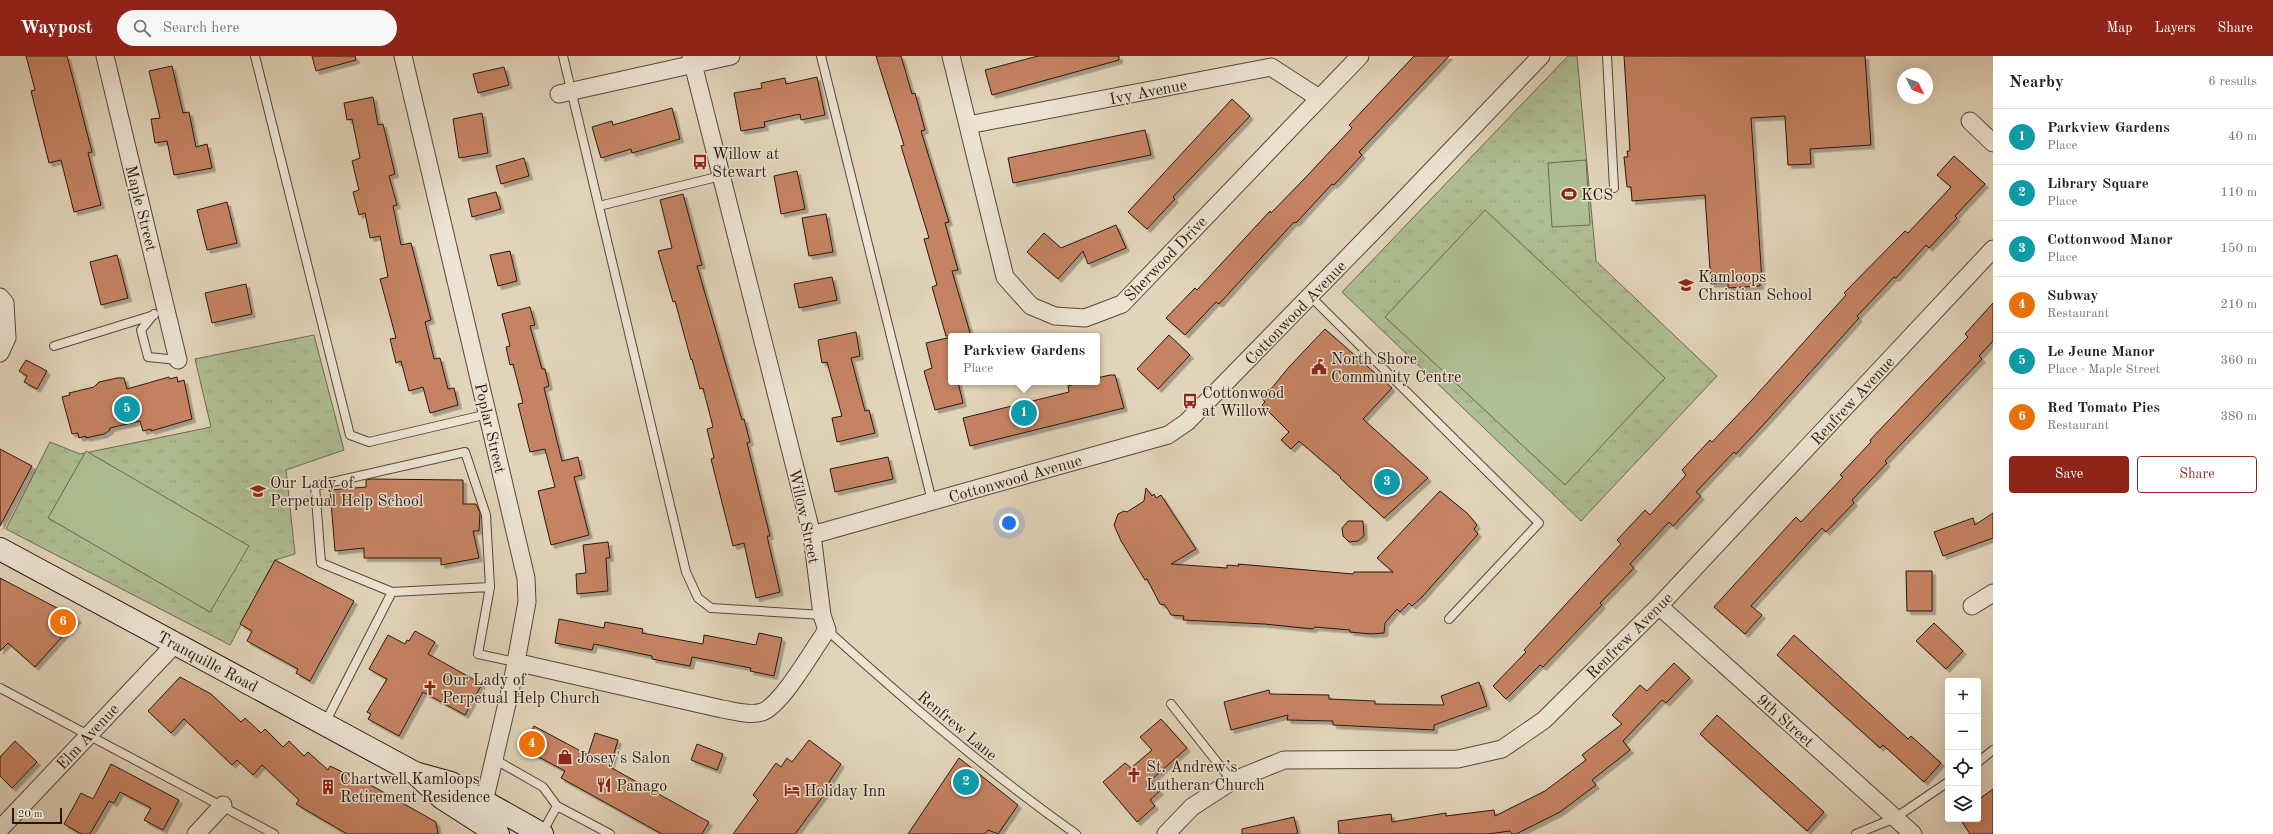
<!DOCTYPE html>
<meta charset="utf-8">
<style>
:root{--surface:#fff;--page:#f6f6f6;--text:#222;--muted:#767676;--line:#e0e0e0;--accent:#8f2418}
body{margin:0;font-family:"Old Standard TT",serif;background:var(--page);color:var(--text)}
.controls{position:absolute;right:12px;bottom:12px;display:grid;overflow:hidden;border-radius:4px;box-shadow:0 4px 16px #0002}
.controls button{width:36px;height:36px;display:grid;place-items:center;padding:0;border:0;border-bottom:1px solid var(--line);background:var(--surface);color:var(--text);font:20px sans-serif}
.compass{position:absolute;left:1897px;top:12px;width:36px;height:36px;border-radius:50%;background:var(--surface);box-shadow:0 4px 16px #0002;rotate:132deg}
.scale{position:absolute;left:12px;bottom:10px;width:50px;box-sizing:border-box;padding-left:4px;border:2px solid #2a170c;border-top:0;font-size:11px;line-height:14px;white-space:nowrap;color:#2a170c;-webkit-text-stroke:3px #ece3d2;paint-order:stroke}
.you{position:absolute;left:1009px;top:467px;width:14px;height:14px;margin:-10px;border:3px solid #fff;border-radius:50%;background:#1a73e8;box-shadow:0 0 0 6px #1a73e833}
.badge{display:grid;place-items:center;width:26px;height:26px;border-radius:50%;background:var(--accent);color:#fff;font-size:13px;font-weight:700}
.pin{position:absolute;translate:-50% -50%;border:2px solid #fff;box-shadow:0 1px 4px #0006}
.popup{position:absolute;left:948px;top:277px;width:152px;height:52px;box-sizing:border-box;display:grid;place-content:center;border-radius:4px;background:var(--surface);filter:drop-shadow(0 1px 3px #0005);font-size:13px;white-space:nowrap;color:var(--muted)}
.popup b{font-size:15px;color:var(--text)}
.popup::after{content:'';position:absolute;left:50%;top:100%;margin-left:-8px;border:8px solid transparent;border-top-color:var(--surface)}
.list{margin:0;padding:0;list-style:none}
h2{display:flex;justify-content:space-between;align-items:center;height:52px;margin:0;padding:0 16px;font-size:17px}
h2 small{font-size:13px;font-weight:400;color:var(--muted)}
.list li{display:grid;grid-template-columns:26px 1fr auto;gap:12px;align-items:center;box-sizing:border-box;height:56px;padding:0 16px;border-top:1px solid var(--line)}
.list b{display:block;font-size:15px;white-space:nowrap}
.list p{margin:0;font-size:13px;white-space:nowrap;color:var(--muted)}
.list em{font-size:13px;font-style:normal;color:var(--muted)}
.actions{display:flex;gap:8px;padding:12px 16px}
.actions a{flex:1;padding:9px 0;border:1px solid var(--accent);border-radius:4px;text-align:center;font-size:14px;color:var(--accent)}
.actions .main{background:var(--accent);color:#fff}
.icon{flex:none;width:22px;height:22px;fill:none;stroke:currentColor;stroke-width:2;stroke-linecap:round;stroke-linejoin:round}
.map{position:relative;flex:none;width:1993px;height:778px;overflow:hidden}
header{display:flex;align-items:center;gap:24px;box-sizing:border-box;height:56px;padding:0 20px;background:var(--accent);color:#fff}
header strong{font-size:19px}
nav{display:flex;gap:22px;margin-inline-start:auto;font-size:14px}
.search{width:280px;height:36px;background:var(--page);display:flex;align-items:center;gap:10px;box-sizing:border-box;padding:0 14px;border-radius:22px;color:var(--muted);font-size:15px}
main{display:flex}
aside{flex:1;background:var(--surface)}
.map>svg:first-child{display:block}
.grass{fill:url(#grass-tufts);stroke:#6c6a50}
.pitch{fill:#afbe93;stroke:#6c6a50}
.building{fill:#c68364;stroke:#2a170c;filter:url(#shadow)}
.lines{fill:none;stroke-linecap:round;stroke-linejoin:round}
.service-casing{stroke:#584638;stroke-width:10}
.minor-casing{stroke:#584638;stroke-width:19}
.secondary-casing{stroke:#2a170c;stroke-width:24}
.service{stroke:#ece3d2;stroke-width:8}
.minor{stroke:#ece3d2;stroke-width:17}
.secondary{stroke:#ece3d2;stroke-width:22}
.labels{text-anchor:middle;stroke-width:3;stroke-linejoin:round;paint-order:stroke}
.street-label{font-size:16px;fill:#2a170c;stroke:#ece3d2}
.poi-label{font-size:16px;fill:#2a170c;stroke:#ece3d2;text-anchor:start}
</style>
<header>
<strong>Waypost</strong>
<div class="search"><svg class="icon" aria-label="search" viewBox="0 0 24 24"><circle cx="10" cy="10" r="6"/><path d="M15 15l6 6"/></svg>Search here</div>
<nav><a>Map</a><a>Layers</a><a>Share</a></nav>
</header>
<main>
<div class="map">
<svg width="1993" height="778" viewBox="0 0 1993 778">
<defs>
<pattern id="grass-tufts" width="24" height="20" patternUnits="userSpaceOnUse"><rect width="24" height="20" fill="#afbe93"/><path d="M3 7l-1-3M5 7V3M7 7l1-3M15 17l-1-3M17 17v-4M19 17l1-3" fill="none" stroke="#97a37e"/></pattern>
<filter id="shadow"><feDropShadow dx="3.5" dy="3.5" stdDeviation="0" flood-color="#0004"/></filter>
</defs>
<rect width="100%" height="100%" fill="#e2d4ba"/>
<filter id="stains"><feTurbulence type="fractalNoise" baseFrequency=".005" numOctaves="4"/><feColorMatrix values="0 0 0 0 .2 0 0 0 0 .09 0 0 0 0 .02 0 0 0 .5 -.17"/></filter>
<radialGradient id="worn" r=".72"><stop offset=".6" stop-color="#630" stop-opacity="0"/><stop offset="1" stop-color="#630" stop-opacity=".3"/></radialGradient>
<path class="grass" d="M1568,0h9l19,205 121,115 -136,145 -239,-229z
M314,279l30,115 -58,20 9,84 -20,6 -45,85 -224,-116 44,-87 30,12 131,-27 -16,-68z"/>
<path class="pitch" d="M1586,104l4,65 -38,2 -4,-64z
M1485,154l180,168 -100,107 -180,-168z
M86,395l163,95 -39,66 -162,-94z"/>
<path class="building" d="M26,0h41l25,96 -4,1 13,52 -27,7 -13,-52 -12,3 -18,-72 4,-1z
M312,0h43l1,4 -40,11z
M876,0h25l11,38 3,-1 10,37 -4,1 28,91 -4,1 13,47 -6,1 19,65h-25l-14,-49 5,-2 -13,-46 5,-1 -28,-92 3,-1z
M1038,0h81v4l-127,35 -7,-25z
M1414,0h35l-90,96 3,3 -28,30 -2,-1 -36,39 -2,-1 -75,82 -3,-2 -31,33 -19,-17 29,-30 2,2 73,-79 1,2 35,-36 46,-49 -3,-3z
M1624,0h241l6,89 -61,4 1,15 -23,1 -3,-49 -34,2 11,163h-2v5l-32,2v-5l-17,1 -6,-89 -73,6 -1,-14h-4l-3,-30h4l-1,-6h3z
M172,10l11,47 6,-1 7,35 11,-3 5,24 -38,7 -7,-34 -12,2 -4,-24 9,-1 -11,-47z
M504,11l5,18 -31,8 -5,-19z
M817,21l8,38 -24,5 -1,-6 -36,8 1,5 -24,4 -7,-38 28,-5 -1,-5 24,-5 1,6z
M373,41l5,28 5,-1 12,50 -6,2 8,29 -4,1 8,39 10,-2 20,77 -6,2 9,37 6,-1 8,31 6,-1 4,17 -28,8 -7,-26 -14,4 -8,-30 -5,2 -6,-24 6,-1 -16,-59 8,-2 -8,-41 -10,2 -5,-25 -6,2 -6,-23 6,-2 -7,-29 8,-3 -8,-39 -5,1 -3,-17z
M1232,43l18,17 -77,81 2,2 -28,30 -19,-17z
M672,52l8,31 -48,14 -1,-4 -30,9 -9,-31 20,-6 1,4z
M482,57l6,40 -29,5 -6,-39z
M1145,74l6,25 -138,28 -5,-25z
M1954,100l31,28 -30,32 2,2 -28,30 -3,-3 -30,33 -2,-1 -37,39 2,2 -95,106 -28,30 -2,-2 -38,40 5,4 -28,30 -4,-4 -39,42 4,4 -34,35 2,2 -59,62 -3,-2 -34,34 -13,-13 33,-34 -2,-2 97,-106 -4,-4 28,-30 5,5 36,-40 -4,-5 28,-30 2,2 39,-41 95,-106 -2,-2 61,-62 3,2 43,-46 -14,-12z
M524,102l5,18 -28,8 -5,-18z
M797,115l8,38 -24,5 -7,-38z
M496,136l5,17 -29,8 -4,-18z
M683,138l19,71 -5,1 45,154 2,-1 6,23 -3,1 23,93h-3l13,56 -24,6 -12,-55 -11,3 -22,-87 3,-1 -7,-29 6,-2 -10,-39 -3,1 -8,-30 -1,1 -16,-59 -2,1 -15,-51 14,-3 -12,-48z
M227,146l10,41 -30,7 -10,-40z
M826,158l7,38 -24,4 -7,-38z
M1116,169l10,23 -38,16 -5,-13 -25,28 -31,-27 17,-19 17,15z
M510,195l7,30 -19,5 -8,-31z
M117,199l11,43 -27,7 -11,-43z
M832,221l5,23 -38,8 -5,-24z
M246,228l6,30 -40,9 -7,-30z
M1993,247v38l-14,15 3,3 -97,102 2,2 -35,37 2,3 -28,29 -4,-4 -71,78 11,9 -17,19 -31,-27 82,-90 5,5 42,-45 -3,-2 31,-33 -1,-2 98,-103 -3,-3z
M530,251l5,18 -5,1 12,43h3l4,17 -5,2 18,73 16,-4 4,18 -8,2 15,58 -38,10 -13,-54 17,-4 -10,-38 -15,3 -12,-48 5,-1 -10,-39 -3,1 -4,-18 4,-1 -8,-32z
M1325,273l67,59 -29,31 65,59 -44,40 -44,-40 1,-1 -42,-36 -8,8 -10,-9 8,-8 -27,-27 3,-3 -3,-4 6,-8 3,-1 18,-22z
M856,276l4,24 -9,2 14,53 4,-1 6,23 -38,9 -5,-24 10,-2 -15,-54 -5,1 -4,-23z
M1169,279l21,20 -32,34 -21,-20z
M951,281v45h7l5,21 -28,7 -11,-39 8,-3 -6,-25z
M26,304l21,11 -10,18 -13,-7 3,-6 -8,-5z
M1110,319h5l9,33 -154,38 -7,-28 106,-26 -1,-6 14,-4h15v-4z
M169,321l1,2 7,-2 1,5 6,-2 8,39 -41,12v-2l-8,2 -3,-10 -30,7v2l-6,4 -18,4v-2l-7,2 -1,-5 -6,1 -10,-37 8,-2 -1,-2 25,-6 5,-5 18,-4h7l3,11z
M0,393l32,17 -32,60z
M888,401l5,22 -58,13 -5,-23z
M371,423l92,1v24h13l4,9 -1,18h-6l6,27 -38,7v-7h-77v-10l-29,3 -5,-61 36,-3v-7z
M1146,432l6,8 2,-2 2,4 5,-3 35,54 -25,15 56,4v-3l12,1 -1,-2 115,10 1,-2h39l-16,-14 63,-67 27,22 10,12 -3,4 4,5 -56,63 -10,9 -3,-3 -9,9 -3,-3 -12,14 -1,10 -13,1 -21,-2v-2l-35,-3 -2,2 -49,-5 -81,-4 1,-4 -13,-1 -6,-10 -5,-1 -13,-25 -2,1 -24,-39 -7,-16 4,-11 6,-3 3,1 17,-11z
M1993,457v25l-50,18 -9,-24 39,-14 2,7z
M1348,465h15l1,15 -6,5 -9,1 -6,-6 -1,-8z
M608,486l2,16h-4l2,33 -31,3 -1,-20 10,-1 -3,-28z
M275,504l79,41 -44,80 -14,-8 2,-4 -51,-28 5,-10 -12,-7z
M1906,515h26v40h-25z
M0,522l78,41 -43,48 -27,-24 -8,8z
M559,563l45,9 1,-6 38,7 -1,4 61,11 1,-9 52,10 3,-12 23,5 -8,38 -24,-5 1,-3 -59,-11 -2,9 -38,-7v-3l-58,-12 -2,6 -37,-7z
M1934,567l29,28 -17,18 -30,-28z
M415,575l20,11 -7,12 54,30 -17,31 -42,-23 -24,44 -31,-17 3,-5 -4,-2 20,-33 -18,-10 19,-34 17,9 2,-4 2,1z
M1794,579l114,104 3,-3 30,27 -17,19 -41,-37 -3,3 -103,-93z
M1674,607l16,15 -24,25 -4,-3 -39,41 7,9 -38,30 4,5 -36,27 -44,22h-4l-2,-3 -22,3h-149l-1,-13 53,-7 1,8 54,-9v3l48,-6 1,6 50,-25 41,-31 -4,-5 40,-31 -10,-9 28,-30 7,6z
M180,621l31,17 30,28 4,-4 16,15 4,-4 18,18 6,-6 15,15 4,-4 20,18 2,-4 46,22 60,34 2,12h-91l-51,-30 3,-4 -37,-35 -9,10 -16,-15 -5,5 -48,-46 -13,14 -23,-22z
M1479,626l8,24 -53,19v5l-101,-5v-4l-46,-1 1,-5 -57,15 -7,-28 45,-12 1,4 59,1v4l46,2v3l69,1 -3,-9z
M1717,659l107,97 -17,19 -107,-97z
M1161,663l26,29 -37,33 10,10 -10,9 5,6 -18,16 -34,-40 22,-19 6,5 21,-18 -12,-13z
M534,670l54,29 7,-22 23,7 -8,27 99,55 -7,12h-40l-101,-56 4,-7 -43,-23z
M809,684l32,24 -12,18 3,2 -37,50h-62l25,-34 -5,-5 23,-32 5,4 6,-9 5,4z
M15,685l22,21 -25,26 -12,-12v-19z
M697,688l26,10 -6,16 -26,-10z
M959,702l59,47 -20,29 -10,-4 -3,4h-77z
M111,708l68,36 -16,30 -19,-10 7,-12 -31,-16 -6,11 -5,-2 -19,33h-9l-17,-10 17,-31 12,6z
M1993,733v45h-23l-10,-15h18v-19z
M1294,761l4,17h-56v-5z"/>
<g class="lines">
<g class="service-casing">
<path id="service" d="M255,0l95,379 19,7 119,-28
M563,0l123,516 12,26 13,10 111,7
M821,0l111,445
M1607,0l7,132
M599,150l122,-30
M1310,240l229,227 -90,96
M154,258l-13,16 7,27 30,3
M54,290l100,-31
M465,396l21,63 4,72 -98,5 -71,-29 -6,-77z
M490,531l-12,67 37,8
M827,574c80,72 161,142 249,204
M0,632l274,146
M1171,648l61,77
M325,667l67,-131
M494,703l49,28 14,19 53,28
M1978,706l15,-12
M542,777l15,-27
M1856,778l39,-16 53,-36"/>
</g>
<g class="minor-casing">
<path id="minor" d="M105,0l73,304
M403,0l123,522 1,24 -14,76 -29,124
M951,0l54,221 26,29 24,10 30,2 37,-14 238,-248
M559,38l172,-38
M1970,65l23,22
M968,69l303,-58 48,31
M0,241l5,6 2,35 -7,15
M812,479l356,-100 19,-13 203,-208 151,-158
M1659,550l254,228
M1972,550l21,-13
M515,606l207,47c12,2 29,7 40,3 20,-7 52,-64 65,-82l-5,-15 -10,-80 -121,-479
M0,773l175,-185
M196,778l27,-29
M1166,778l26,-27 40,-26 52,-21 174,-1 44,-10 42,-29 115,-114 334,-357"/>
</g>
<g class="secondary-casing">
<path id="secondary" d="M0,493l415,224 36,10 91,51
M418,720l24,22 56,36"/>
</g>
<use href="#service" class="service"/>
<use href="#minor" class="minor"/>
<use href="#secondary" class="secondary"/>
</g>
<defs>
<g id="bus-bare" transform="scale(1.2)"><path d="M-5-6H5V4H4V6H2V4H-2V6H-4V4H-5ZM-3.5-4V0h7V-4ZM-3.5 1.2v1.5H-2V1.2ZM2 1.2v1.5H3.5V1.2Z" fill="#8f2418" stroke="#ece3d2" stroke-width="2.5" paint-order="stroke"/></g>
<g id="stadium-bare" transform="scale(1.2)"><path d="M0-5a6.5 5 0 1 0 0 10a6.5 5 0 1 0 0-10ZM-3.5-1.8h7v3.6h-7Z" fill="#8f2418" stroke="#ece3d2" stroke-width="2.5" paint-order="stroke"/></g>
<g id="school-bare" transform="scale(1.2)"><path d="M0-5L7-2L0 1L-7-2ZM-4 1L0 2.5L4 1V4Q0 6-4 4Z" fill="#8f2418" stroke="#ece3d2" stroke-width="2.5" paint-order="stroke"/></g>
<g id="civic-bare" transform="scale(1.2)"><path d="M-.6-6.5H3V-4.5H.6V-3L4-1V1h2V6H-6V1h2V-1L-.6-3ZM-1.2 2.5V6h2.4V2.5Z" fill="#8f2418" stroke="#ece3d2" stroke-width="2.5" paint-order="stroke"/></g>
<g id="church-bare" transform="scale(1.2)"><path d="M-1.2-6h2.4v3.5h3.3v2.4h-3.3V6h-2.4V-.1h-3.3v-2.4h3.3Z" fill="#8f2418" stroke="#ece3d2" stroke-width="2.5" paint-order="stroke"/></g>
<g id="shop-bare" transform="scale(1.2)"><path d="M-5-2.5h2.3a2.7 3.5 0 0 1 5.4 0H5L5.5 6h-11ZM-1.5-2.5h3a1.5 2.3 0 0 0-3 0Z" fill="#8f2418" stroke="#ece3d2" stroke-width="2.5" paint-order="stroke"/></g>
<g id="restaurant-bare" transform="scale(1.2)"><path d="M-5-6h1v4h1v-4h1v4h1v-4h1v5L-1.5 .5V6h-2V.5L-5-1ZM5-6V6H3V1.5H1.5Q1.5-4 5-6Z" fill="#8f2418" stroke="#ece3d2" stroke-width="2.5" paint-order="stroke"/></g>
<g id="building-bare" transform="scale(1.2)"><path d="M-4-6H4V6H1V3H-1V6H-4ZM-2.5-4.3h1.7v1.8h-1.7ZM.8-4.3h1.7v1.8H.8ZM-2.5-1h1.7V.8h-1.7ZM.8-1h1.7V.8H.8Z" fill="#8f2418" stroke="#ece3d2" stroke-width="2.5" paint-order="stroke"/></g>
<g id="hotel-bare" transform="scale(1.2)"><path d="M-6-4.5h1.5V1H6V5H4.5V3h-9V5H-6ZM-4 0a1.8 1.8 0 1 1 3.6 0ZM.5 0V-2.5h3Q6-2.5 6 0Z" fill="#8f2418" stroke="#ece3d2" stroke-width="2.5" paint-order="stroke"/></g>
</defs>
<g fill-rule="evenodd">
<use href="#bus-bare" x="700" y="106"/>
<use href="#stadium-bare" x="1569" y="138"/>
<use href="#school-bare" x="1686" y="229"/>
<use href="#civic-bare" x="1319" y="311"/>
<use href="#bus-bare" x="1190" y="345"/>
<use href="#school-bare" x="258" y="435"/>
<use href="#church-bare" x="430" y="632"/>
<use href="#shop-bare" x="565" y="701"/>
<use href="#church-bare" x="1134" y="719"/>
<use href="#restaurant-bare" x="604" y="729"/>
<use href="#building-bare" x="328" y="731"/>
<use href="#hotel-bare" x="792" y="734"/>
</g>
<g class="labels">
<g class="street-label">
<text transform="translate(1148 35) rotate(-11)" y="6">Ivy Avenue</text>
<text transform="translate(142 152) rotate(76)" y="6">Maple Street</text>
<text transform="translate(1165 202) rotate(-46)" y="6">Sherwood Drive</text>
<text transform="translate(1295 256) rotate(-46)" y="6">Cottonwood Avenue</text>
<text transform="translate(1852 344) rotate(-47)" y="6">Renfrew Avenue</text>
<text transform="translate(491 372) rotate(77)" y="6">Poplar Street</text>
<text transform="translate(1015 422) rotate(-16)" y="6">Cottonwood Avenue</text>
<text transform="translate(805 460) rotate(78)" y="6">Willow Street</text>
<text transform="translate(1629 579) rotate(-45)" y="6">Renfrew Avenue</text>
<text transform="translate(208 605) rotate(28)" y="6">Tranquille Road</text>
<text transform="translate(1786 664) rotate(42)" y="6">9th Street</text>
<text transform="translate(958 669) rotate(40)" y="6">Renfrew Lane</text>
<text transform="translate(87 680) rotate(-47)" y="6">Elm Avenue</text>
</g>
<g class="poi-label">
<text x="712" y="103">Willow at<tspan x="712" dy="18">Stewart</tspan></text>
<text x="1581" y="144">KCS</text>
<text x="1698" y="226">Kamloops<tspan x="1698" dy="18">Christian School</tspan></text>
<text x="1331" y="308">North Shore<tspan x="1331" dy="18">Community Centre</tspan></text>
<text x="1202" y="342">Cottonwood<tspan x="1202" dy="18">at Willow</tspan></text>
<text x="270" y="432">Our Lady of<tspan x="270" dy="18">Perpetual Help School</tspan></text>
<text x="442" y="629">Our Lady of<tspan x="442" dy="18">Perpetual Help Church</tspan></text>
<text x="577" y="707">Josey's Salon</text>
<text x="1146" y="716">St. Andrew’s<tspan x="1146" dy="18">Lutheran Church</tspan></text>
<text x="340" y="728">Chartwell Kamloops<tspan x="340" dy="18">Retirement Residence</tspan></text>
<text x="616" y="735">Panago</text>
<text x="804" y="740">Holiday Inn</text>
</g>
</g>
<rect width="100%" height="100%" filter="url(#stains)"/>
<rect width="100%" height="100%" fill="url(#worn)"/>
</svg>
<div class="controls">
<button>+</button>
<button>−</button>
<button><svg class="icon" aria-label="locate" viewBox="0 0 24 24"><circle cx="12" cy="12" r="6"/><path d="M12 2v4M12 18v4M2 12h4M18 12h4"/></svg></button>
<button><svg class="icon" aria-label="layers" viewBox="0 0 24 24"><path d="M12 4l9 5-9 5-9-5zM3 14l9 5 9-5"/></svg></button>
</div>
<svg class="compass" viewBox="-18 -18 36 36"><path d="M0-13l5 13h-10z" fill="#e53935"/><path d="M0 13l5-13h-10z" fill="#767676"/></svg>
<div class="scale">20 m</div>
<div class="you"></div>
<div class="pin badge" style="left:1024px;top:357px;background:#0f9aa8">1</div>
<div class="popup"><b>Parkview Gardens</b>Place</div>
<div class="pin badge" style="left:966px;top:726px;background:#0f9aa8">2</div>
<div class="pin badge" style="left:1387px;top:426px;background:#0f9aa8">3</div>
<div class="pin badge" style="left:532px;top:688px;background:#e8710a">4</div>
<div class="pin badge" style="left:127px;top:353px;background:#0f9aa8">5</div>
<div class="pin badge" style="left:63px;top:566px;background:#e8710a">6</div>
</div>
<aside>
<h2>Nearby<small>6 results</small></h2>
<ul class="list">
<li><span class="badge" style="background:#0f9aa8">1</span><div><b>Parkview Gardens</b><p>Place</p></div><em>40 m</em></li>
<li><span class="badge" style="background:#0f9aa8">2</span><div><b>Library Square</b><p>Place</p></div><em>110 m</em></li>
<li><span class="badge" style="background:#0f9aa8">3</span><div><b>Cottonwood Manor</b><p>Place</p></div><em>150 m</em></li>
<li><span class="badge" style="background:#e8710a">4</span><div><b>Subway</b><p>Restaurant</p></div><em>210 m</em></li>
<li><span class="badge" style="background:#0f9aa8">5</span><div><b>Le Jeune Manor</b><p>Place · Maple Street</p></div><em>360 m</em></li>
<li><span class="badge" style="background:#e8710a">6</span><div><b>Red Tomato Pies</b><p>Restaurant</p></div><em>380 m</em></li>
</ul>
<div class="actions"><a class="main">Save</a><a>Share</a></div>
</aside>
</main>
